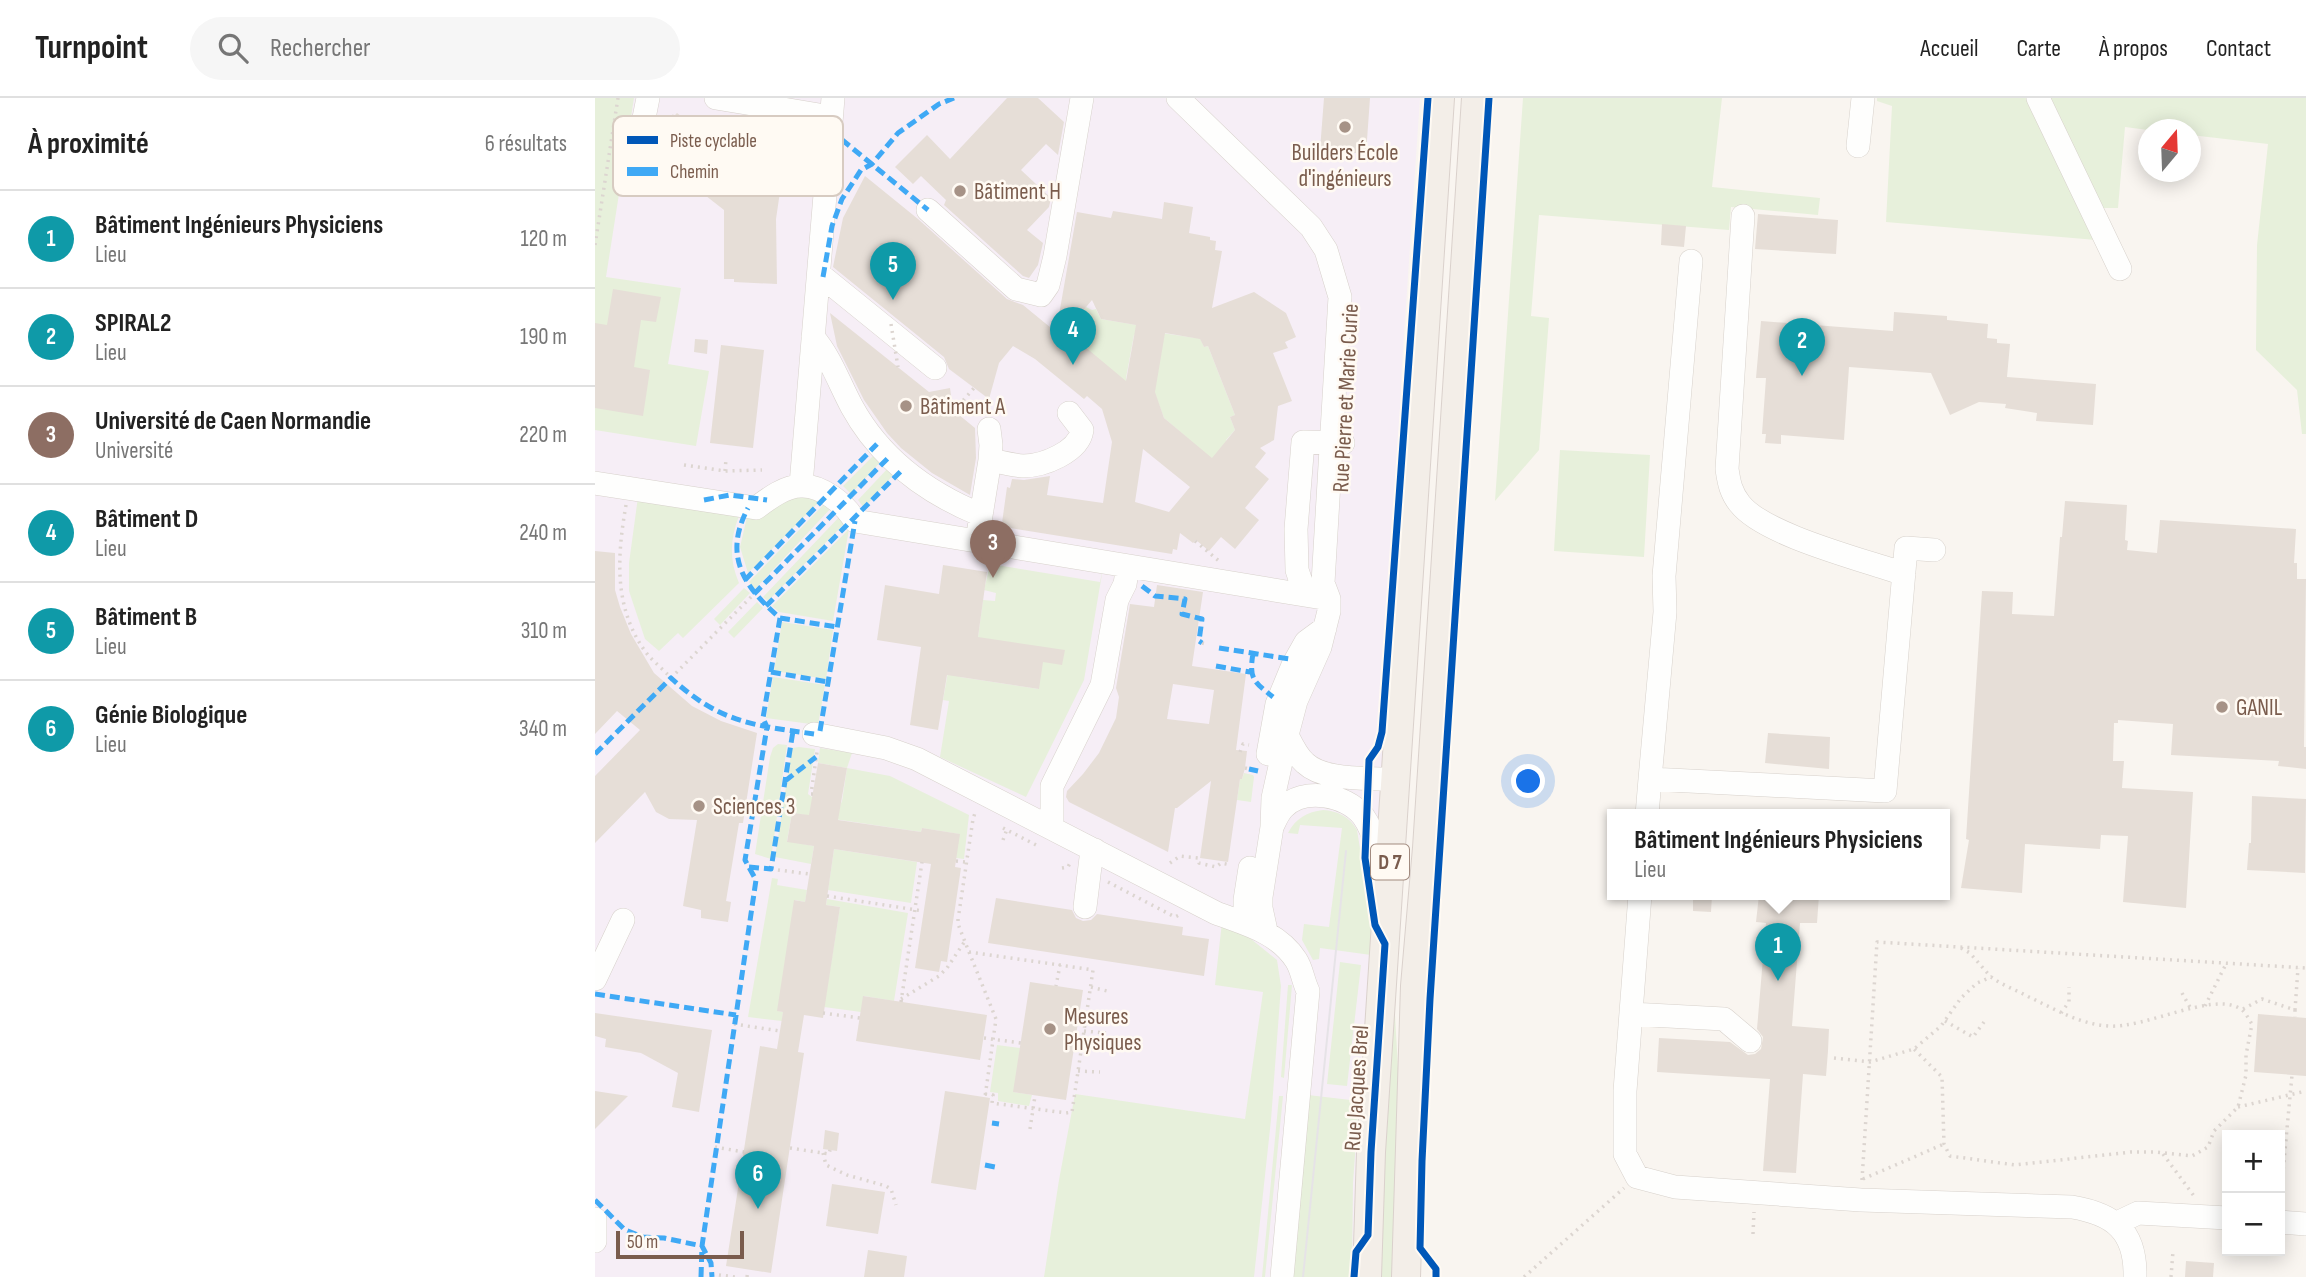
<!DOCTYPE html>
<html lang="fr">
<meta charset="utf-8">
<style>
:root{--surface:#fff;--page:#f6f6f6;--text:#222;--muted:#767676;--line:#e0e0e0;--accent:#d93025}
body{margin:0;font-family:"Sofia Sans Condensed",sans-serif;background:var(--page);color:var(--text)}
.controls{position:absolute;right:21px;bottom:21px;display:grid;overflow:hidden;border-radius:0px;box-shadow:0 4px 18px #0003}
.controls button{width:63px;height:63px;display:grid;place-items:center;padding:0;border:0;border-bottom:2px solid var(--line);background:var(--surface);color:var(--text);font:35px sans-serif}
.compass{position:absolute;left:1543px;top:21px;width:63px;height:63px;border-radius:50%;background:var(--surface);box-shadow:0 4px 18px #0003;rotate:19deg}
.scale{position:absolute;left:21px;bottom:18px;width:128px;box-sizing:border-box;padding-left:7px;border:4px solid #7a5c4d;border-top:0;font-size:19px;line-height:24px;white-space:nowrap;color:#7a5c4d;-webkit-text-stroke:5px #fffaf3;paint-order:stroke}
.you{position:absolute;left:934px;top:684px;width:24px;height:24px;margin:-18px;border:5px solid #fff;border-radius:50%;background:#1a73e8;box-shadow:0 0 0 10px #1a73e833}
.badge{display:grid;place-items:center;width:46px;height:46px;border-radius:50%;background:var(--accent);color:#fff;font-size:23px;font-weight:700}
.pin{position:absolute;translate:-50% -58px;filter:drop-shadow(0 2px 4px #0008)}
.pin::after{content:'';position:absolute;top:37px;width:24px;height:21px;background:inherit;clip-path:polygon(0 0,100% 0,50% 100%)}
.popup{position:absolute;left:1012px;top:711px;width:343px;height:91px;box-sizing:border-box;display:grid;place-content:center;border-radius:0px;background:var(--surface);filter:drop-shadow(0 2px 5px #0005);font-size:23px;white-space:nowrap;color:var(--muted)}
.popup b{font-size:26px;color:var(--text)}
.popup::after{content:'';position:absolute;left:50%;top:100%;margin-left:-14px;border:14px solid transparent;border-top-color:var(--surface)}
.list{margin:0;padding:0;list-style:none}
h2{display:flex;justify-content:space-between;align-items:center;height:91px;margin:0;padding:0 28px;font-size:30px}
h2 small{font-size:23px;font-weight:400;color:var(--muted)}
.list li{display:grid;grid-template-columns:46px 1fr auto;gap:21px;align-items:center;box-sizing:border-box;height:98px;padding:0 28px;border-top:2px solid var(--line)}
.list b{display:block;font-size:26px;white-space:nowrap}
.list p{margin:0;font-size:23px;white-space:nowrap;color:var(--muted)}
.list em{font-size:23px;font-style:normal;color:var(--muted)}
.icon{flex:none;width:38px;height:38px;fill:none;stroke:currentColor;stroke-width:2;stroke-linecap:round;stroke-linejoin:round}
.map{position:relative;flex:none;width:1711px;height:1179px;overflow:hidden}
header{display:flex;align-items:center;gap:42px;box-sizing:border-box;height:98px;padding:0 35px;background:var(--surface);border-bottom:2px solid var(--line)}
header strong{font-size:33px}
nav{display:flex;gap:38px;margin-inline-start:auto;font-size:24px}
.search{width:490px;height:63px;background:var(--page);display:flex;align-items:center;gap:18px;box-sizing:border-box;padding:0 24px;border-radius:38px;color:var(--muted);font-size:26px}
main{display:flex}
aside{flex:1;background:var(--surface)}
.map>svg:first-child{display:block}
.education{fill:#f6eef6}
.green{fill:#e7f0db}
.building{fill:#e6ded7;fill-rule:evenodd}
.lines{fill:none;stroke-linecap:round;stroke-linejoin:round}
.minor-casing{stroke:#d7d1cb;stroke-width:24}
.major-casing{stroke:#dad1cc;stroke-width:30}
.path{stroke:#dcd5d0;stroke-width:3.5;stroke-dasharray:2 5;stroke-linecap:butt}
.minor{stroke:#fefefd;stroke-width:23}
.major{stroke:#f3eee8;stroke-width:28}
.tram{stroke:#e6e3e7;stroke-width:2}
.path-bridge{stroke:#dcd5d0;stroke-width:3.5;stroke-dasharray:2 5;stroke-linecap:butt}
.quiet{stroke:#3fa9f5;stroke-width:5;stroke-dasharray:10 5;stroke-linecap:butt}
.cycleway-casing{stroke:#fffaf3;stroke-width:11}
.cycleway{stroke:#0057b8;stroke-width:7}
.poi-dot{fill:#a69286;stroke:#fffaf3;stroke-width:2.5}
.labels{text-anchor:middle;stroke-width:5;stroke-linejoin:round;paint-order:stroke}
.shield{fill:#fffaf3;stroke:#a28b7f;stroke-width:2}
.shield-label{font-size:21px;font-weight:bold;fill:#7a5c4d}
.poi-label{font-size:23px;fill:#7a5c4d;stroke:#fffaf3;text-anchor:start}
.street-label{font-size:23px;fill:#7a5c4d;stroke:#fffaf3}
.key{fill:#fffaf3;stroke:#d7cbc1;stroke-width:2}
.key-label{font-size:19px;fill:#7a5c4d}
</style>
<header>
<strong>Turnpoint</strong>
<div class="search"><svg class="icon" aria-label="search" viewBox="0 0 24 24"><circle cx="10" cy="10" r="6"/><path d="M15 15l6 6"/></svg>Rechercher</div>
<nav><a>Accueil</a><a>Carte</a><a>À propos</a><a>Contact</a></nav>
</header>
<main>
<aside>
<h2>À proximité<small>6 résultats</small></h2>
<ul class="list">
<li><span class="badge" style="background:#0f9aa8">1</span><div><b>Bâtiment Ingénieurs Physiciens</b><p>Lieu</p></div><em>120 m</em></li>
<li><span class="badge" style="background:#0f9aa8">2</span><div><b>SPIRAL2</b><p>Lieu</p></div><em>190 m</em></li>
<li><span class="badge" style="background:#8d6e63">3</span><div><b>Université de Caen Normandie</b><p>Université</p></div><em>220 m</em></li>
<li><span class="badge" style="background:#0f9aa8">4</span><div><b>Bâtiment D</b><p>Lieu</p></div><em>240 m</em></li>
<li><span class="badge" style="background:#0f9aa8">5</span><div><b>Bâtiment B</b><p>Lieu</p></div><em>310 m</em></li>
<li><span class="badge" style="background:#0f9aa8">6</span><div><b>Génie Biologique</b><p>Lieu</p></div><em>340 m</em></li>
</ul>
</aside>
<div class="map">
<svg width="1711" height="1179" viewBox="0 0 1711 1179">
<rect width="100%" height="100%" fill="#f9f5f0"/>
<path class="education" d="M0,0h825l-18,267 -20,426 -30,486h-757z"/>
<path class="green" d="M0,0h39l-28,179 75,11 -13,76 41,7 -13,75 -101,-16z
M928,0h199l-10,89 108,11 -2,17 -87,-8 -2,23 -190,-15 -8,101 18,2 -10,132 -44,51z
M1282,0h152l67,142 -210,-18 6,-116 -15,-5z
M1452,0h259v336h-4l-5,-44 -41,-40 1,-105 11,-101 -77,-9v-5h-43l-23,-3 -7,81h-19z
M491,209l6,3 4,-1 5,10 48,8 -15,8 -8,43 3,9 -63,-56z
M560,234l41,6 3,-2 5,11 4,-1 27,69 -5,2 5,13 -9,10 4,3 -23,28v-16l-43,-37 -10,-27z
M965,352l90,5 -6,102 -90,-6z
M281,355l7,6 -32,35 -8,-8z
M295,368l5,7 -31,35 -6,-8z
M199,398l29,2 -75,75 -8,-26 7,-30z
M43,399l101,19c-9,23 -10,44 0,67l-56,55 -5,-5 -19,18 -14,-12 -16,-48v-28z
M233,402l6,5 -79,84 -6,-7z
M247,416l5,7 -79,80 -5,-4z
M254,431l-16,92 -54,-9 -7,-6z
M395,466l110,18 3,-14 -19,112 -58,117 -86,-40 9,-56 -6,-1 6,-34 11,11 79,12 -61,-52 5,-37 12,1 1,-8 -12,-3z
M149,490l6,5 -30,32 -6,-6z
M162,504l6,6 -29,30 -6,-6z
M187,524l51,8 -7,49 -52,-8z
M178,579l52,8 -7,40 -52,-7z
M183,646l9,1 -16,114 -16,-5 15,-97 3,-9z
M204,649l16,2 -7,45 4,3 6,20 -26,-4 -5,28 27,5 -3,18 -36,-7 17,-109z
M225,650l32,5 -5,15 43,8 79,39 -5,44 -8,-1 3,-24 -37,-6 -1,4 -87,-13 8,-18 5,-33 -29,-5z
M649,675l9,2 1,2 -3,25 -14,-2 3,-21h2z
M728,712c15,1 27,7 34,20l16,98 -2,27 -51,-7 -1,11 -6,1 -11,-20 2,-16 25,3 13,-99 -42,-3 -2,9 -10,-1c8,-15 19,-21 35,-23z
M239,751l83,13 -6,41 -83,-13z
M177,780l6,1 -1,6 30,5 -2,12 -10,-2 -17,111 5,1 -1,9 -34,-4z
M232,801l81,14 -14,88 -30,-5 -3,16 -37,-5 16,-100 -14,-2z
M627,824l29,17 26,21 4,26 -10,134 -17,157h-210l15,-97 16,-86 170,25 18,-127 -48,-7z
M745,864l21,3 -14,121 -20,-2z
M693,887h4l-8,93 -3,-1z
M799,899l7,125 -6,155h-17v-56z
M402,947l23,3 -6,44 18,3 -3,11 -31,-5v-8l-8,-1z
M713,997l51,6 -6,82 -1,94h-60z
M684,998h4l-18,181h-3z"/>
<path class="building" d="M412,0h31l26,24 -6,33 -12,-11 -25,26 30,28 -2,9 -22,23 16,13 -5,22 -9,13 -6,-2 -79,-71 2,-5 -25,-24 -8,8 -18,-17 32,-32 23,24z
M729,0h46l-4,56 -46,-4z
M82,15l22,17 -2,3 35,28 6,-45 52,8 -14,95 1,65 -43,-2v-3h-10v-69l-69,-54v-8l6,-8 -5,-4 17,-22 1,2z
M270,78l53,43 89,80 16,6 33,27 21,-120 34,6 2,-7 49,8 2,-17 29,5 -4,26 21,4v3l6,1 -1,9 7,1 -10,57 42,-16 32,21 10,24 -11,5 3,6 -15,5 19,48 -14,5 -4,34 -14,8 6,5 -11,14 14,12 -24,29 14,12 -24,29 -14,-12 -12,14 -13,-11 -3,3 -13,-10 -3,17 -4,-1 -1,5 -168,-27v-4h-2l5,-36 3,1 2,-9 12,1 26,-4 -3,19 56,8 9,-61 -10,-33 -15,-13 -3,3 -49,-40 -22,-13 -14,17 -10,36 -40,-30 -5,-12 -111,-90 10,-49zM497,202l9,19 35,6 -10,56 -60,-50zM570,235l35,6 4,8 4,-1 27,69 -5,2 5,13 -23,28 -48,-40 -9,-26zM548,351l47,38 -21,25 -34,-10z
M1163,116l80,6 -2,34 -81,-5z
M1067,126l24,2 -2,21 -23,-2z
M18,191l48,8 -5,25 -15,-2 -7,47 16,3 -7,46 -48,-8v-85l12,2z
M1299,214l53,4v4l41,4 -1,14 10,1v4l13,1 -3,33 89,7 -3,41 -57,-4 1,-8 -32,-5 1,-4 -27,-2 -29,13 -19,-42 -82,-6 -5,73 -63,-5v9l-16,-1 1,-9h-4l4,-56h-10l5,-57 132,10z
M235,215l99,79 21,-4 3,22 22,18 1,30 -6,37 -38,-22 -31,-25 -14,-15 -23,-33 -27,-54z
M100,241l13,1 -1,14 -13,-2z
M126,247l43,5 -11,98 -43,-5z
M1470,403l62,4 -2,35 3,1 -1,9 30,3 3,-33 136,9 -2,34h3v16h9l-2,168h2v22l-28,-3 1,-5 -108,-6 2,-31 -55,-4v3h-4l-1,38h11l-2,27 71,4 -7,116 -63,-6 5,-66 -27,-1 -1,14 -75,-5 -3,49 -61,-5 8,-48 -3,-1 16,-248 31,1 -1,22 42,2 6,-79h2z
M0,453l20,2v37l5,17 11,27 23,39 38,33 29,15 36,12 -14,90h-4l-13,78 5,1 -3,20 -27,-4v-8l-18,-4 14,-86 -28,-1 -13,-7 -11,-20 -50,51v-67l45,-46 -23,-19 -22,23z
M348,467l44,7 -9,65 87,13 -3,15 -19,-3 -4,27 -92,-14 -9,55 -28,-5 11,-78 -44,-7 8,-55 54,9z
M562,487l46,7 -11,74 54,8 -10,76 11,1 -2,17 -3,11h-2l-12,83 -28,-4 11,-77 -34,27h-2l-7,44 -99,-50 -3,-5 1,-6 16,-17 16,-21 17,-35 3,-21 -3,-9 14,-84 24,3zM578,586l41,6 -5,34 -42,-5z
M1173,635l62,4 -1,32 -64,-6z
M223,665l29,5 -9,52 83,12 1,-4 38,6 -5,33 6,1 -14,94 -6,-1 -2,11 -24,-4 16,-104 -97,-15 -8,56 14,2 -17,111 -19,-3 -6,37 6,1 -33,220 -45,-7 34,-220 17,3 6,-37 -6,-1 17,-111 11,2 9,-56 -27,-4 5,-29 17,2z
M1657,698l54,3 -1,74 -58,-3 2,-27h2z
M1098,797h19l-1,17 -18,-1z
M1164,797h60l-2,28h-17l-8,103 37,3 -1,22 -2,25 -23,-2 -7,99 -33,-2 7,-92 -113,-7 2,-34 71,4 18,13 7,-1 6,-5 2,-12 -6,-8 9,-106 -10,-1z
M401,800l76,12 4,8 7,3 8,-1 6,-6 86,13 -1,8 27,4 -5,37 -216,-33z
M435,884l53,8 -17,110 -53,-8z
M268,898l124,19 -7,45 -124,-19z
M0,915l117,17 -13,82 -27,-5 6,-34 -37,-20 -36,-6 1,-8 -11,-3z
M1663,916l48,4v58l-52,-4z
M0,993l33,5 -33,33z
M350,993l45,7 -14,92 -45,-7z
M230,1032l14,3 -2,18 -14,-2z
M237,1086l53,8 -7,42 -52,-8z
M273,1152l39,6 -3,21h-40z
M1591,1163l28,2 -1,14h-28z"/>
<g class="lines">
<g class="minor-casing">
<path id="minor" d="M53,0l-7,35v40l15,10
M121,0l115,19
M583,0l133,129 15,23 14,47 -17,286 6,16v12l-9,36 -24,54 -9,34 -14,63 -1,29 -11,70v11l5,23
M1443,0l82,171
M1263,48l5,-48
M333,112l88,79 25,6 7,-10 7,-29 27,-158
M1148,118l-16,253c2,14 4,24 13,35 24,31 124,56 164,70
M224,176l116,94
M218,239c18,21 26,46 39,70 28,51 75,86 129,108
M394,331l2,16 -1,15
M0,385l161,25c12,-9 29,-22 45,-22 21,-1 44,18 54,35l474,78
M206,387l32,-387
M384,430l11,-68c11,2 22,5 33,6 20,0 56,-14 59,-36l-13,-17
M710,496l-8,-24 -1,-41 7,-87 40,1
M219,636l72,14 31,11 299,154c29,11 62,19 80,47 6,9 7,21 12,31l-26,286
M692,637c5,10 10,21 18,28 20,19 65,14 91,17
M673,656l9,-50 16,-39 13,-23 19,-14
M1055,681l15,-167 -1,-36 27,-315
M1052,717l3,-36 235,12 21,-243 28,2
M454,728l3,-5v-35l50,-101 15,-85 8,-16 3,-18
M677,729c3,-6 6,-14 11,-19 20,-21 63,-14 80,8 13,18 16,42 19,64
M1045,797l-15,196v63l12,23 38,10 186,13 211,7c42,7 64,24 63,70
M490,809l6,-49 4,-8
M650,825v-23l5,-32
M0,881l28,-59
M1036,916l93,5 26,22
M0,1121v22
M1685,1124l26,2
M1522,1125l21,-10 89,5"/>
</g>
<g class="major-casing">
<path id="major" d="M772,1179l4,-125 69,-1054
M811,1179l9,-291 12,-138 49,-750"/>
</g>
<path class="path" d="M287,145l2,25
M0,147l23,-147
M359,313l20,-23
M89,367l41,6 37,-1
M130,373l1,-12
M31,407c-9,52 -13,105 22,150 7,8 16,15 23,23l83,-84
M600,443l24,20
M607,545l4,1
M645,654l3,-8 6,1
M650,670l4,1
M218,696h-2l6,-42
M408,730l37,19
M408,742l4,-11
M361,763l10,1
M575,765l10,-7 18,2 1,5 17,4 5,-4 10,2
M467,770l6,-1 2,-4
M176,771l38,5
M513,784l67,35 4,-2
M232,798l96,15
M364,815l14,-94 2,-6
M363,821v5l11,28 91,13
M1366,850l9,5 20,23
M374,854l27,67 -11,78
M496,889l20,5
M1587,895l9,16
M306,901l38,-23 8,-8 18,-27
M306,904l21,-140
M1610,908l21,-42
M1648,911l19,-10 33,11v7
M1700,912l3,-42
M228,915l37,5
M1466,915l8,-11v-15
M1350,923l28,16 11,-15
M139,926l46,7
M489,933l22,2
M389,940l37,5
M1239,960l36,4 44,-13 27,-23 20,-28 16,-15 14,-6c11,8 25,13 38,20 26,12 50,27 79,29 36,3 103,-34 131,-18 6,3 9,10 13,16l-6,31v20l-8,32 -24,24 -6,16 -16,9 -37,-4h-24l-116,13 -65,-9 -6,-12 -2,-67 -28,-28
M483,973l22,1
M390,996l8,1 -1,8 74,10 6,-1 21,-142 -33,-5 -4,21
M1643,1009l68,-16
M435,1031l5,-33
M120,1049l29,5
M195,1050l39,6 1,-4
M228,1055l3,12 21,10 39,11 5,3 5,16
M1568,1056l31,42
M1268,1081l81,-35
M1267,1082l15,-238 429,26
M1685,1106l12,-129
M1158,1136l1,-22
M117,1176l23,3
M152,1179l1,-7
M929,1179l100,-89
M1576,1179l2,-26"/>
<use href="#minor" class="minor"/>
<use href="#major" class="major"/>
<path class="tram" d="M708,1179l43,-426"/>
<path class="path-bridge" d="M296,226l7,43"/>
<path class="quiet" d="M235,32l98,80
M228,179l9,-51 10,-27 19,-29 11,-6 26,-31 41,-29 15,-6
M109,402l26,-5 37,5
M150,482l132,-136
M547,488l13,10 30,3 -3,15 20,5 -3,22 3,2
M159,496l135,-137
M171,508l137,-137
M185,520l57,9
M624,550l71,11
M658,555c-4,26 0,28 20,44
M621,568l34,6
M176,574l57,10
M225,633l35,-210
M0,656l76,-76c48,44 80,47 143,56
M654,671l9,2
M190,683l31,-24
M154,769l22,2 22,-138
M0,896l141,21
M397,1025l7,1
M390,1067l10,2
M0,1102l30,30 18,7 21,1 38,8 9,17 1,14
M106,1179l1,-31 54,-366 -11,-20 22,-133 -4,-9 17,-100c-37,-32 -57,-63 -32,-110"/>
<g class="cycleway-casing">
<path id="cycleway" d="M759,1179l2,-25 12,-17 3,-83 14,-208 -10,-19 -10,-67 4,-98 9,-13 4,-15 46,-634
M841,1179v-8l-16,-21 2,-87 8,-162 59,-901"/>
</g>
<use href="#cycleway" class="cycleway"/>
</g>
<g class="poi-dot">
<circle cx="750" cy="29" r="7"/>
<circle cx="365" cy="93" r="7"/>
<circle cx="311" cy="308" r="7"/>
<circle cx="1627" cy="609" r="7"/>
<circle cx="104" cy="708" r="7"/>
<circle cx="455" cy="931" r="7"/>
</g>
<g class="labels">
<rect class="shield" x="776" y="746.5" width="38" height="35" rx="5"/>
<g class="shield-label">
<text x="795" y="771">D 7</text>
</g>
<g class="poi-label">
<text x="750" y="62" text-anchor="middle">Builders École<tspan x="750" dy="26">d'ingénieurs</tspan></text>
<text x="379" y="101">Bâtiment H</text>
<text x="325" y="316">Bâtiment A</text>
<text x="1641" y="617">GANIL</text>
<text x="118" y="716">Sciences 3</text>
<text x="469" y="926">Mesures<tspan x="469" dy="26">Physiques</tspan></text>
</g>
<g class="street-label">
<text transform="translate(750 300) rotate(-87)" y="8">Rue Pierre et Marie Curie</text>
<text transform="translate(761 990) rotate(-86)" y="8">Rue Jacques Brel</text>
</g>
</g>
<rect x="18" y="18" width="230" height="80" rx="10" class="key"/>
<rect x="32" y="38" width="31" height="8" fill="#0057b8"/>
<rect x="32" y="69" width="31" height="9" fill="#3fa9f5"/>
<g class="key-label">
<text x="75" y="49">Piste cyclable</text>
<text x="75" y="80">Chemin</text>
</g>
</svg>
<div class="controls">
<button>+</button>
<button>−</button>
</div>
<svg class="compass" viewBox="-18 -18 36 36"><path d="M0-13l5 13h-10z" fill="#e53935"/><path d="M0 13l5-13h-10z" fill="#767676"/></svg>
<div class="scale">50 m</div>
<div class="you"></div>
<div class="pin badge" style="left:1183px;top:883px;background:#0f9aa8">1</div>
<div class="popup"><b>Bâtiment Ingénieurs Physiciens</b>Lieu</div>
<div class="pin badge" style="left:1207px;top:278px;background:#0f9aa8">2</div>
<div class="pin badge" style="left:398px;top:480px;background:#8d6e63">3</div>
<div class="pin badge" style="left:478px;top:267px;background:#0f9aa8">4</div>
<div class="pin badge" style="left:298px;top:202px;background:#0f9aa8">5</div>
<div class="pin badge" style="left:163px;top:1111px;background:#0f9aa8">6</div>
</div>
</main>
